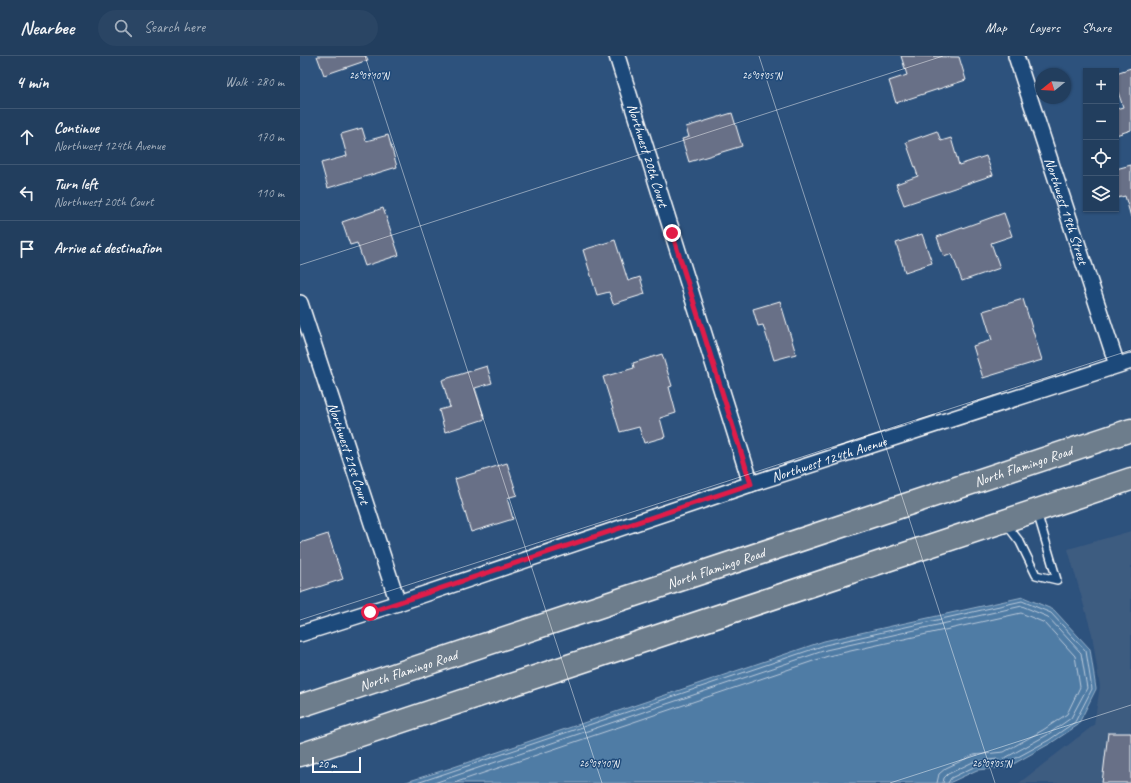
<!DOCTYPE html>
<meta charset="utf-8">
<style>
:root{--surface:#223e5e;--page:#2a4564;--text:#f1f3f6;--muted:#a2aebc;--line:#3f5773}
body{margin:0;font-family:Caveat,sans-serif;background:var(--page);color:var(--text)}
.controls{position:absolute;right:12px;top:12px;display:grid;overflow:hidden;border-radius:0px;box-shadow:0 1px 3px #0004}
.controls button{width:36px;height:36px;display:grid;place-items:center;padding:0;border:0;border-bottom:1px solid var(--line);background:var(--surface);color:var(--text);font:20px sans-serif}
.compass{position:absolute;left:735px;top:12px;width:36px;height:36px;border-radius:50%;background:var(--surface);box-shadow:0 1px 3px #0004;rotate:252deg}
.scale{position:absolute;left:12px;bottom:10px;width:49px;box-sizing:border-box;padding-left:4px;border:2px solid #fff;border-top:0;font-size:11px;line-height:14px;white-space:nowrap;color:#fff;-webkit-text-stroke:3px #1f4a7a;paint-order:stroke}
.stop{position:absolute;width:12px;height:12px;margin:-9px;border:3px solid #e11d48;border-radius:50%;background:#fff}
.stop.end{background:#e11d48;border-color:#fff;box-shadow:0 1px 4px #0008}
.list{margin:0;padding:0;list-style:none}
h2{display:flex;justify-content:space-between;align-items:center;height:52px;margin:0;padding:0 16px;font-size:17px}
h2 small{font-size:13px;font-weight:400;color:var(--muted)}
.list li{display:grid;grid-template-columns:26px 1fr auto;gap:12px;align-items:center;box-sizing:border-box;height:56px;padding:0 16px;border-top:1px solid var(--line)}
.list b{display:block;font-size:15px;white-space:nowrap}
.list p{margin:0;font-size:13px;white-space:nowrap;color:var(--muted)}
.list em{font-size:13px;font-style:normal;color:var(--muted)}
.icon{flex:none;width:22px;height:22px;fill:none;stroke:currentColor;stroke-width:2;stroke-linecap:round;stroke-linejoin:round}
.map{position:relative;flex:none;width:831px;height:727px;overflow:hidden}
header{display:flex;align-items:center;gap:24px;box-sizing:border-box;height:56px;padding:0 20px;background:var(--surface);border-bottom:1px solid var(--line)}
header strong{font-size:19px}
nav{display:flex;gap:22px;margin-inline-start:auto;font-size:14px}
.search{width:280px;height:36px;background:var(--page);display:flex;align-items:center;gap:10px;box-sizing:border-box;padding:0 14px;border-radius:22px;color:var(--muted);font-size:15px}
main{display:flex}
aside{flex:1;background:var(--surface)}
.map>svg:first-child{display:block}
.built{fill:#3e5b80}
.water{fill:#507ba5;stroke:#96b0c9}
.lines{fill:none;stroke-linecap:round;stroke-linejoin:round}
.shore{stroke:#b9cadb;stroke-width:1}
.building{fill:#677087;stroke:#fff}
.service-casing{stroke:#fff;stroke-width:10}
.minor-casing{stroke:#fff;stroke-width:18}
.trunk-casing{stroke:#fff;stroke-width:25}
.service{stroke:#1f4a7a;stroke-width:7}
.minor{stroke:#1f4a7a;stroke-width:15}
.trunk{stroke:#6d7d8c;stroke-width:22}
.route{stroke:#e11d48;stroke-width:5}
.ticks{fill:none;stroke:#fff;stroke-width:1;stroke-opacity:0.45}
.labels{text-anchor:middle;stroke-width:3;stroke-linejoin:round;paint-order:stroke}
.street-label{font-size:14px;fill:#fff;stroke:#1f4a7a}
.ticks-label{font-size:10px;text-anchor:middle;fill:#fff;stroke:#1f4a7a;stroke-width:3;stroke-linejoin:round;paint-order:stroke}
</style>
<header>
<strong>Nearbee</strong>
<div class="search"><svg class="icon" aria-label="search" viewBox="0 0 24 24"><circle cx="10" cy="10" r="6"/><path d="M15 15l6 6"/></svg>Search here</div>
<nav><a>Map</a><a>Layers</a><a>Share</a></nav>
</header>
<main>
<aside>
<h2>4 min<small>Walk · 280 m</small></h2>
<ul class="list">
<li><svg class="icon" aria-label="ahead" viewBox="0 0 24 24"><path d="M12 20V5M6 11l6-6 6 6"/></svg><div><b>Continue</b><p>Northwest 124th Avenue</p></div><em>170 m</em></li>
<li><svg class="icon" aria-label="left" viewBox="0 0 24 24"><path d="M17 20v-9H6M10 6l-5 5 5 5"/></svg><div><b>Turn left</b><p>Northwest 20th Court</p></div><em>110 m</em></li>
<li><svg class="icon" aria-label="arrive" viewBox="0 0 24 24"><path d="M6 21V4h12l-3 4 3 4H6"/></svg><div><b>Arrive at destination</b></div></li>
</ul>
</aside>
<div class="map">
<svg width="831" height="727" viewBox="0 0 831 727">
<rect width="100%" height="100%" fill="#2d527d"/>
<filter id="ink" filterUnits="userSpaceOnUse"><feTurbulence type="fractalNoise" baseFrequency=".025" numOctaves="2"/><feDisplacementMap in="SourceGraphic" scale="8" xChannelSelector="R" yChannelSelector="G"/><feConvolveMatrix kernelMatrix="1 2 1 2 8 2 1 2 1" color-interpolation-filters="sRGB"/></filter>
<g filter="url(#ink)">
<path class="built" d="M831,475v252h-112l75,-58 6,-38 -8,-53 -24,-85z"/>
<path class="water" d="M723,541l31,13 36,39 6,40 -18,36 -27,18 -43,24 -31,3 -28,13h-546l48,-15 373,-127z"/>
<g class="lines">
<path class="shore" d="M117,727l408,-138 197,-44 29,12 35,38 6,38 -17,33 -26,18 -42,23 -31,3 -25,12 -3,5
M134,727l392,-133 196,-44 26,11 33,36 6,35 -16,30 -24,17 -42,23 -32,4 -25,12 -4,4 -1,5
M154,727l374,-127 193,-43 24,10 30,33 5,31 -13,27 -24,16 -39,22 -30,3 -28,13 -7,6 -2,9"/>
</g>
<path class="building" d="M17,0h49l2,4 -44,15z
M601,0l58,1 7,23 -70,23 -7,-22 18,-6z
M831,12v62l-15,5v-26l7,-2 -7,-21v-13z
M432,57l10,33 -53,16 -7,-23 7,-2 -3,-10z
M62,72l4,13 22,-6 9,32 -69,21 -7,-25 26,-7 -6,-22z
M637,75l4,10 10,-3 8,27 27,-9 7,19 -89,30 -8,-21 22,-8 -12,-34z
M831,109v52l-6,-21 -8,2 -1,-4v-25z
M83,152l16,47 -34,11 -8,-23 -7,2 -8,-23z
M704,157l8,23 -21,7 9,25 -38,13 -10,-27 -8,3 -7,-20z
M622,178l10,29 -27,9 -9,-29z
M315,184l13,41 12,-4 5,17 -32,10 -4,-12 -12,3 -14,-45z
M723,243l19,61 -59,18 -10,-32 19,-6 -9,-29z
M480,245l16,53 -22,6 -11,-35 -5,1 -5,-17z
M362,298l10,32 -3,1 7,26 -16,5 5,19 -21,6 -5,-16 -19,5 -17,-55 31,-9 -1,-5z
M187,310l5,17 -17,5 10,31 -40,13 -6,-22 11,-3 -8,-27z
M207,407l10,32 -10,3 6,21 -42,13 -16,-53z
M28,478l15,45 -43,14v-50z
M808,677h23v50h-29z"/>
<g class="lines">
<g class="service-casing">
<path id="service" d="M706,468l14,18 16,33 21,5 -20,-68"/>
</g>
<g class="minor-casing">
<g id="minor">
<path id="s1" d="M317,0l134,428"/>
<path id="s2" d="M716,0l101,309"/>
<path id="s3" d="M0,247l98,300"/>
<path id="s4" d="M0,578l98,-31 353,-119 380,-123"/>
</g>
</g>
<g class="trunk-casing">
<g id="trunk">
<path id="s5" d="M0,650l831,-276"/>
<path d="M0,699l831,-276"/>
</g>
</g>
<use href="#service" class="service"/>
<use href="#minor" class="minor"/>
<use href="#trunk" class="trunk"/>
</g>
</g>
<g class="lines" filter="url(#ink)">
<path class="route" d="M70,556l381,-128 -79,-251"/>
</g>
<path class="ticks" d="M65,0l237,727M459,0l236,727M0,209l643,-209M0,564l831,-270M590,727l241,-78"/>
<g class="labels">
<g class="street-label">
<text dy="5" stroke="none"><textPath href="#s1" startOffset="104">Northwest 20th Court</textPath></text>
<text dy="5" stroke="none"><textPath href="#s2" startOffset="163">Northwest 19th Street</textPath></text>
<text dy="5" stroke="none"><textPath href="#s3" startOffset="158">Northwest 21st Court</textPath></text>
<text dy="5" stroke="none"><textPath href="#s4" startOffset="557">Northwest 124th Avenue</textPath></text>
<text dy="5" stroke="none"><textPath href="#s5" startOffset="762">North Flamingo Road</textPath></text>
<text dy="5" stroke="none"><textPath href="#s5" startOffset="438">North Flamingo Road</textPath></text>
<text dy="5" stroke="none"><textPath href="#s5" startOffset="114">North Flamingo Road</textPath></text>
</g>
</g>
<g class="ticks-label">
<text x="69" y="23">26°09'10"N</text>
<text x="462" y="23">26°09'05"N</text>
<text x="299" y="711">26°09'10"N</text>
<text x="692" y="711">26°09'05"N</text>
</g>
</svg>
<div class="controls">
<button>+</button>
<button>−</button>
<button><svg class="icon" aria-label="locate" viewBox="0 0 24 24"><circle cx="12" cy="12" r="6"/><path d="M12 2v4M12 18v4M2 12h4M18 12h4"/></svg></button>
<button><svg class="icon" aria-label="layers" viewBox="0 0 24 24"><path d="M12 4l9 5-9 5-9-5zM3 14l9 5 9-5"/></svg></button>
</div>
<svg class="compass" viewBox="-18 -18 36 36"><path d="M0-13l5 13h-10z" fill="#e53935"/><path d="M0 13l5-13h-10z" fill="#a2aebc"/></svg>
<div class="scale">20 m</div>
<div class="stop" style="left:70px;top:556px"></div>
<div class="stop end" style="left:372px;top:177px"></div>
</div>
</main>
